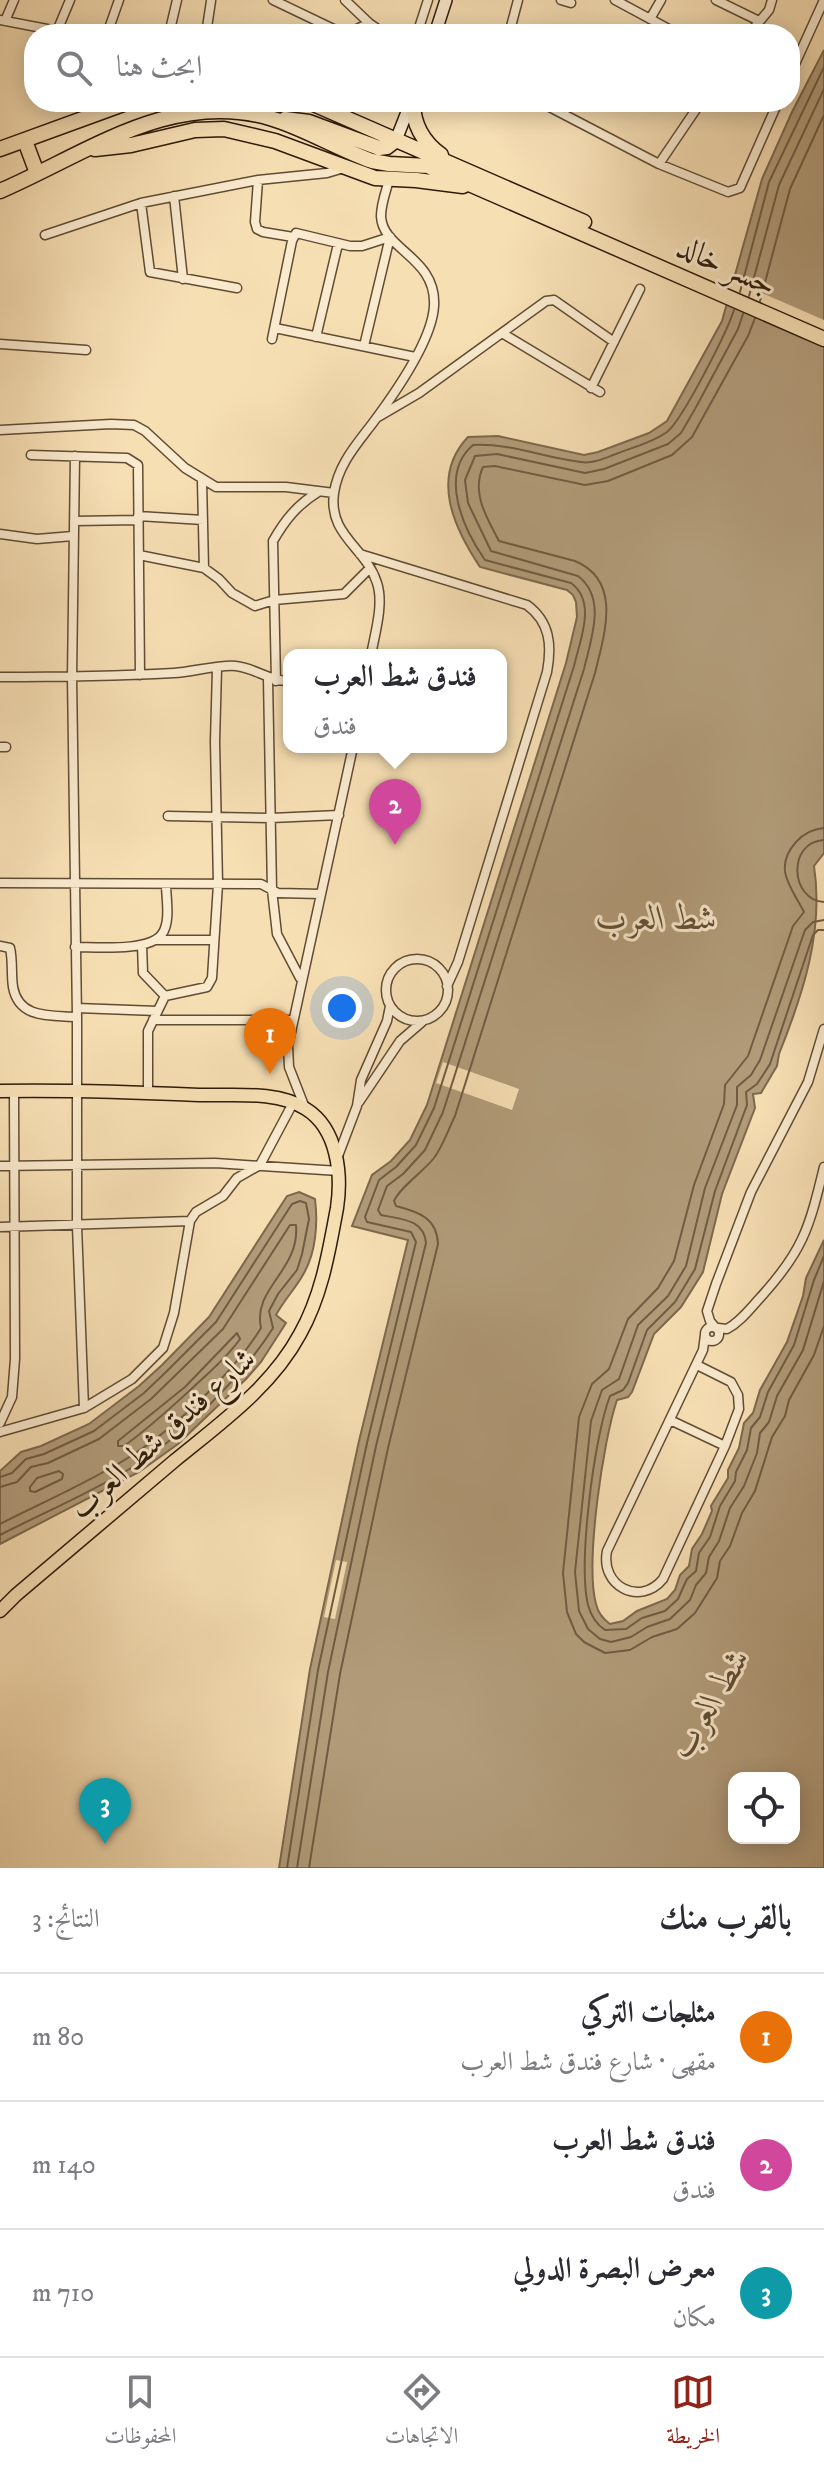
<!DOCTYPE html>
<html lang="ar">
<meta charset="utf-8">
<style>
:root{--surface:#fff;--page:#f2f2f3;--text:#2b2b33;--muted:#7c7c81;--line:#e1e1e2;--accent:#8f2418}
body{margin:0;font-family:"IM FELL DW Pica",Amiri,serif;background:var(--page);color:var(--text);direction:rtl}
.controls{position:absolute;right:24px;bottom:24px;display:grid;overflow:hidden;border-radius:16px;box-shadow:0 4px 20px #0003}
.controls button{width:72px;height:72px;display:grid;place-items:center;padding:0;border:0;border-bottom:2px solid var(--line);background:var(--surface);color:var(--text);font:40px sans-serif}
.you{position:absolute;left:342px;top:1008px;width:28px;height:28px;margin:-20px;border:6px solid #fff;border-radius:50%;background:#1a73e8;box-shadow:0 0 0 12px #1a73e833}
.badge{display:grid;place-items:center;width:52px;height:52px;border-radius:50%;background:var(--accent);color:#fff;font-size:26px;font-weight:700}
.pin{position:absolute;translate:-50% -66px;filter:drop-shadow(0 2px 4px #0008)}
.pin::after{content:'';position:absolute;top:42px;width:28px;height:24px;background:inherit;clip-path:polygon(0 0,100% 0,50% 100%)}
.popup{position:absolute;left:283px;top:649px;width:224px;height:104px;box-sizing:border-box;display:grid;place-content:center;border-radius:16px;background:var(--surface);filter:drop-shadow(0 2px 6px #0005);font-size:26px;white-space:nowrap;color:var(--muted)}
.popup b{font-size:30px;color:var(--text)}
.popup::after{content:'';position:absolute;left:50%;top:100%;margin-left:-16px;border:16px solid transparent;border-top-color:var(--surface)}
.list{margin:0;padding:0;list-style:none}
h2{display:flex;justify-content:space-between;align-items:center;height:104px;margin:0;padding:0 32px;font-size:34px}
h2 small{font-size:26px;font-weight:400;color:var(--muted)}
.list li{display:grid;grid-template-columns:52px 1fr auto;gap:24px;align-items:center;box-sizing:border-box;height:128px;padding:0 32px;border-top:2px solid var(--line)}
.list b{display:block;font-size:30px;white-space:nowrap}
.list p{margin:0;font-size:26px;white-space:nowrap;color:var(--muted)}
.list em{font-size:26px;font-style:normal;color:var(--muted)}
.icon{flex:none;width:44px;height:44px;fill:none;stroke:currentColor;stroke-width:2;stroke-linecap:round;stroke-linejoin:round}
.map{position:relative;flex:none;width:824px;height:1868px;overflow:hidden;direction:ltr}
.search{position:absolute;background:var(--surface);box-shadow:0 4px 20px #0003;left:24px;right:24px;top:24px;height:88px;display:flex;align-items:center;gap:20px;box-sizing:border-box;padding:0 28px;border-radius:32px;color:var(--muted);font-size:30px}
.sheet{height:488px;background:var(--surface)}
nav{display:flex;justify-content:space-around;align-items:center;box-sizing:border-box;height:112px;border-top:2px solid var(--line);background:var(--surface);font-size:22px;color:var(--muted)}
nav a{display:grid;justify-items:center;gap:4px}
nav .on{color:var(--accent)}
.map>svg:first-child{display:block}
.water{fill:#b29c7a;stroke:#7d684d;stroke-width:2;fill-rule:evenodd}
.pier{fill:#f7dfb4}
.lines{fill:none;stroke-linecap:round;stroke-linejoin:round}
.shore{stroke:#705c42;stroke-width:2}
.street-casing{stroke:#604c34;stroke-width:11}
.secondary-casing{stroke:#2d1b09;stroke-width:14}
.primary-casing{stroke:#2d1b09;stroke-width:15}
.highway-casing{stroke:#2d1b09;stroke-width:17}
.street{stroke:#faeace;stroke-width:8}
.secondary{stroke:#faeace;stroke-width:11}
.primary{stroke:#f7dfb4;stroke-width:12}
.highway{stroke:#f7dfb4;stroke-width:14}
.labels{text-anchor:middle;stroke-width:6;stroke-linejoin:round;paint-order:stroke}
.street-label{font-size:32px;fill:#2d1b09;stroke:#faeace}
.water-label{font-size:34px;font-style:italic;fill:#624f36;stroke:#faeace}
</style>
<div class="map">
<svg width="824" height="1868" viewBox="0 0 824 1868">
<rect width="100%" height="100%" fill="#f7dfb4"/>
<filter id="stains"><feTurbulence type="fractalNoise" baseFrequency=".0025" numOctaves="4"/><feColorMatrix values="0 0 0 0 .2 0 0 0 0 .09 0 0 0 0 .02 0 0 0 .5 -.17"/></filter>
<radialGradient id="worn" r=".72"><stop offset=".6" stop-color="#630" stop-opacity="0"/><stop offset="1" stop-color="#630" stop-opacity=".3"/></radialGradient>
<path class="water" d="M824,50v803l-10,13c10,65 -11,128 -35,188l-2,12 -16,27 -8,1 2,14 -33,86 -19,78 -22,35 -27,27 -22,58 -4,5 -11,3c-14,41 -32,163 -21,204 2,9 7,15 14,20l13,-3 14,-10 30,-12 8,-9 5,-15 9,-9 3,-17 10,-15 10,-23 -1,-5 17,-28v-8l11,-22 5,-25 9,-10 7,-23 27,-48 16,-46 3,-18 18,-38v628h-545l31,-199 49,-228 49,-201 -56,-14 20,-51 19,-14 19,-21 17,-35 139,-442 11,-46 -1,-15 -3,-7 -6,-5 -87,-23c-26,-39 -50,-90 -12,-130l30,-1 86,19 14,-3 51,-19 18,-12 55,-100 40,-142 30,-67zM734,1778h60v60h-60z
M299,1192l16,7c3,24 1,53 -11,74 -8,15 -20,27 -28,42l10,8 -25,39 -15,17 -68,65 -39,28 -139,72v-73l21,-19 20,-6 48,-22 50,-38 23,-21 47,-48 78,-121z"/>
<path class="pier" d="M730,279l94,41v26l-100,-43z
M443,1062l76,27 -7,21 -76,-27z
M336,1560l11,2 -12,57 -11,-2z"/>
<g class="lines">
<path class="shore" d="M740,292l29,-110 55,-115
M749,296l30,-111 45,-96
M760,301l30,-112 34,-74
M824,828c-12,1 -20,5 -28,14 -24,27 -4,46 8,70l-11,14 -45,130 -23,29 -1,19 -30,81 -20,76 -16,27 -30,31 -19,50 -17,15 -13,33 -16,156 4,39 9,22 8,8 21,11 25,-3 22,-13 25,-8 18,-16 22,-35 3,-17 10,-15 12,-33 13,-22 17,-54 13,-21 4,-16 25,-45 10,-29
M824,840c-37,2 -34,60 0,62
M824,920l-11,2 -8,8 -45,130 -9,15 -14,12v18l-32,83 -19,78 -18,30 -30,29 -19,54 -17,11 -11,31 -16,151 4,39 9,18 12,10 11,3 20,-5 16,-10 23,-8 20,-19 6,-15 10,-12 3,-16 10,-16 11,-33 14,-22 13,-33 3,-20 9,-11 8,-26 26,-46 21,-69
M824,930h-6l-5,5 -43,129 -13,20 -11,8 1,13 -32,86 -20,78 -20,33 -28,28 -19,53 -5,7 -13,6c-16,41 -32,167 -22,209 3,11 8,19 17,25l21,-1 16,-11 23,-7 13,-12 9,-20 9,-8 3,-18 11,-16 10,-31 15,-25 1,-9 11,-22 4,-22 9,-11 8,-25 26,-47 20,-65 10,-24
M237,1333l3,6c-11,16 -26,29 -40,42 -24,22 -48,45 -76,65h-6v-5l67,-54z
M59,1471l4,3 -1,5 -27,13 -5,-1v-4l7,-9z
M0,1477l12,-4 14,-14 18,-5 50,-23 50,-38 23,-22 49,-49 76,-118 8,-3 6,2 3,16 -7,35 -5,16 -19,24 -9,17 4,17c-30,48 -89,106 -137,137 -43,27 -91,47 -136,70
M0,1487l17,-5 14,-15 17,-4 51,-24 52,-40 72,-70 67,-104h6c4,46 -44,63 -35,103 -27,44 -86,100 -130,128 -41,26 -88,46 -131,68
M287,1868l31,-198 49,-227 49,-201 -5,-10 -44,-10 -2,-5 14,-37 17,-13 20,-22 18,-37 140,-442c6,-26 23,-64 -3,-83l-86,-23c-21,-30 -47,-85 -12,-115 38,-2 71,13 108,17 12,2 24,-4 35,-8 17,-7 36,-11 51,-22 16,-13 60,-100 67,-122
M297,1868l31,-196 48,-226 50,-203c-2,-24 -26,-24 -45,-28l-3,-5 9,-24 16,-12 22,-24 18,-38 141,-443c7,-30 23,-71 -6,-93l-87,-25 -23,-48 -3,-23 10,-24 22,-2 88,19 19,-4 64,-25 13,-11 14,-24 43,-80 5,-15
M309,1868l31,-194 48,-226 50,-204c-1,-26 -19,-32 -42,-38l-2,-5c6,-14 29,-29 40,-43 9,-12 14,-28 21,-42l140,-443c9,-38 28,-92 -20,-112l-76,-20c-12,-23 -28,-48 -16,-74l12,-1 90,19 23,-4 64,-26 20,-18 56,-101 7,-18"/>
<g class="street-casing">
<path id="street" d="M273,0l71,34
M345,0l24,23 16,11
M561,0l10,3
M615,0l63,34
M716,0l43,21
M650,19l11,-19
M0,20l73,14
M5,21l9,-21
M57,31l13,-31
M107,34l12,-34
M169,34l8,-34
M206,34l5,-33
M347,34l22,-11
M417,34l11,-34
M509,34l9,-34
M749,34l20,-24 3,-10
M790,75l34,-75
M540,102l119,62 69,28 12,-4 38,-86
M659,164l42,-62
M258,180l-3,42 2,7 6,3 30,5
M174,196l9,83
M141,203l9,69 87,16
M45,235l96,-32 117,-23 69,-7 17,-5
M275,328l140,29
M502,333l98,59
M316,337l22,-93
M272,339l20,-98 4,-8 54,13h12l28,-9
M0,344l86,6
M364,346l26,-109
M591,388l49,-99
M378,417l41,-24 127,-92 8,-1 60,42
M0,430l111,-6 23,1 11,6 40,37 31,19h70l48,6
M31,455l96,3 11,7 2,210
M75,456l-3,221 5,340v209l7,182
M202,481l2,87
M138,516l65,4
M74,521l64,-1
M0,534l37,5 36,-3
M360,554l167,51c23,17 25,40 20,67l-89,290 -11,24
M139,555l65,13 15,11 13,14 23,13 19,-6 70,-6 26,-26
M371,655c4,-22 13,-51 6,-72 -11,-36 -49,-47 -43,-90 4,-28 22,-48 38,-69 21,-28 60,-82 62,-118 3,-49 -52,-56 -53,-90 0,-12 5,-25 8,-36
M0,677c58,0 116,-1 174,-4 18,-1 47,-9 62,-7 19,2 33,15 53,15
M268,679l4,211 5,44 23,44
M276,681l-3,-140c12,-21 24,-36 45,-49
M0,747h6
M168,816l103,2 68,-3
M0,883l261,1 17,9 43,1
M156,940h58
M142,945l1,28 22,23
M0,946l10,2c3,13 1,26 3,39 6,33 39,28 64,30
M75,947c21,0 74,5 87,-13 9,-12 4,-36 4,-50
M386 990a31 31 0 1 1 62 0a31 31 0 1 1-62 0Z
M77,1008l80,3
M153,1020h139
M148,1093v-62l17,-35 42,-9 5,-9 6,-94 -3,-143 2,-72
M359,1102l41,-61 22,-19
M305,1108l-16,-41 -1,-21 65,-299
M338,1156l19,-50 4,-26 26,-59 3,-15
M0,1166l215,-3 124,8
M0,1227l190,-6
M705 1334a7 7 0 1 1 14 0a7 7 0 1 1-14 0Z
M715,1327l-5,-6 -3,-10 9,-27 35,-92 57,-110 16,-53
M718,1328l9,1c13,-7 22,-19 32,-30 44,-48 50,-70 65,-132
M697,1365l34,17 7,13 1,14 -14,37 -62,133c-23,28 -63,7 -56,-28l96,-201 2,-15
M670,1420l55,26
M0,1423l12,-26 3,-38 -1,-268
M0,1432l84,-24 48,-29 31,-31 11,-35 16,-92 6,-9 27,-16 14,-18 23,-13 33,-62"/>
</g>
<g class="secondary-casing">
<path id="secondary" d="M435,34l11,-34
M396,140l15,-38"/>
</g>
<g class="primary-casing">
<path id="primary" d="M0,1091c67,-1 133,1 199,4 33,1 78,-5 107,14 32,20 36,66 31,99 -8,43 -15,87 -37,126 -29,54 -81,90 -127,128 -52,44 -105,89 -157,133l-16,16"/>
</g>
<g class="highway-casing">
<path id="highway" d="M309,102l275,120
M413,102c0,23 10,40 28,53
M285,119l24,3 70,26 8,-1 9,-7
M25,141l12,32
M0,149l129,-47
M95,149l36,-4 64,-15 29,-1 51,12 100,37 41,2 47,6
M0,191c86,-37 172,-102 270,-73 32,9 68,31 102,43l17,3 39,2 396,173"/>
</g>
<use href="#street" class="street"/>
<use href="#secondary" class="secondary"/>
<use href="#primary" class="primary"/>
<use href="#highway" class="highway"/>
</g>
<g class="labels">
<g class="street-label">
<text transform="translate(727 265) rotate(24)" y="11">جسر خالد</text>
<text transform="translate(162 1433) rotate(-42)" y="11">شارع فندق شط العرب</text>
</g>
<g class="water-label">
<text x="657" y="929">شط العرب</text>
<text transform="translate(709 1702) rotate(-59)" y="12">شط العرب</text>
</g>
</g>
<rect width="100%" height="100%" filter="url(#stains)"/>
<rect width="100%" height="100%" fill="url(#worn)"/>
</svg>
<div class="controls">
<button><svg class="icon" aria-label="locate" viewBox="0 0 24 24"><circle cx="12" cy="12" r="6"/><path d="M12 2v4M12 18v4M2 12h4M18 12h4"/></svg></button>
</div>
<div class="you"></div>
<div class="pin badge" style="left:270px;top:1074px;background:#e8710a">1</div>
<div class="pin badge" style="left:395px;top:845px;background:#d1479c">2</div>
<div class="popup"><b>فندق شط العرب</b>فندق</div>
<div class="pin badge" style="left:105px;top:1844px;background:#0f9aa8">3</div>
<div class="search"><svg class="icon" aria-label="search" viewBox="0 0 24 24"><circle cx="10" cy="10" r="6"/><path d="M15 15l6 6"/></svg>ابحث هنا</div>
</div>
<section class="sheet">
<h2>بالقرب منك<small>النتائج: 3</small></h2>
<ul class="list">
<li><span class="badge" style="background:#e8710a">1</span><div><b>مثلجات التركي</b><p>مقهى · شارع فندق شط العرب</p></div><em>80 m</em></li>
<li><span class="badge" style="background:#d1479c">2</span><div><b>فندق شط العرب</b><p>فندق</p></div><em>140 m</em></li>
<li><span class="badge" style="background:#0f9aa8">3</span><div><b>معرض البصرة الدولي</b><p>مكان</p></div><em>710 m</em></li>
</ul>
</section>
<nav>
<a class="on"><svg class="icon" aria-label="map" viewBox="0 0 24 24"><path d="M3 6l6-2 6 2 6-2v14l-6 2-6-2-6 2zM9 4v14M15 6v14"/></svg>الخريطة</a>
<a><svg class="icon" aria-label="directions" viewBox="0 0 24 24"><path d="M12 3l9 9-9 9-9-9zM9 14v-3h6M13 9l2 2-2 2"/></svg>الاتجاهات</a>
<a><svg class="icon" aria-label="saved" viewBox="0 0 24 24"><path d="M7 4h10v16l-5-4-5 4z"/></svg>المحفوظات</a>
</nav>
